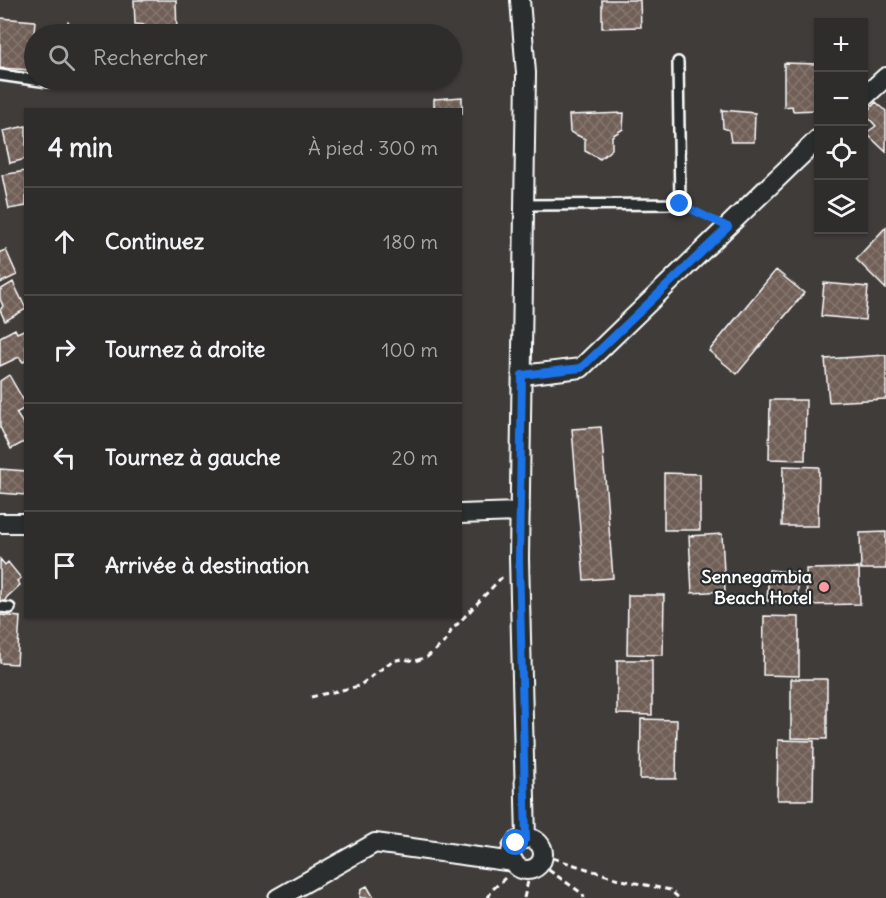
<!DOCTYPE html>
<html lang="fr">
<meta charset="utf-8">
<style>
:root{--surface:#2f2d2c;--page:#3b3938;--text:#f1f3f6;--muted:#a7a8a9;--line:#4a4948}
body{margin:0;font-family:Delius,sans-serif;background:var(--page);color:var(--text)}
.controls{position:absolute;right:18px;top:18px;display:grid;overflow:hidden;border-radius:0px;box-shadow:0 2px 4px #0004}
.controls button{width:54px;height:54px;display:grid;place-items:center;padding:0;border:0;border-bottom:2px solid var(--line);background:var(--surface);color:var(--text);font:30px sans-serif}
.stop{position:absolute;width:18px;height:18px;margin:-14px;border:4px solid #1a73e8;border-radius:50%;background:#fff}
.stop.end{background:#1a73e8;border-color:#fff;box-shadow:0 2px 6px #0008}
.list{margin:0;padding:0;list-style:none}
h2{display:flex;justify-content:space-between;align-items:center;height:78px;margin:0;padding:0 24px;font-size:26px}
h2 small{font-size:20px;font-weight:400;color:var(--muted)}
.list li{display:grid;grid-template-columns:39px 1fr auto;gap:18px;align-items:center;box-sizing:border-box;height:108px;padding:0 24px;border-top:2px solid var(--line)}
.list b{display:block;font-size:22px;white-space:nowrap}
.list em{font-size:20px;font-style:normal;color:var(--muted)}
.icon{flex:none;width:33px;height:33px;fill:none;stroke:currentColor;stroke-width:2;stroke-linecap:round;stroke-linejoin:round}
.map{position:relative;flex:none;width:886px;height:898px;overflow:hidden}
.search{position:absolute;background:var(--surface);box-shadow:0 2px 4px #0004;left:24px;top:24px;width:438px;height:66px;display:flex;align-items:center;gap:15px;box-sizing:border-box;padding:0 21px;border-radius:33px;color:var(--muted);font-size:22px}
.panel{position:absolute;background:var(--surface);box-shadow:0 2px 4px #0004;left:24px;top:108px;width:438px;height:510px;border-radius:0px}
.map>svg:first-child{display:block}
.building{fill:url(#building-cross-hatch);stroke:#fff;stroke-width:1.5}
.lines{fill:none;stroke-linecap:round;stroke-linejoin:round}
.service-casing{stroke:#fff;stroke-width:14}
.minor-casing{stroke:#fff;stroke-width:22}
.path{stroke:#fff;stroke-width:3;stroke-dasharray:6 4.5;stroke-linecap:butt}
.service{stroke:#2a2d2e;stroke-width:9}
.minor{stroke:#2a2d2e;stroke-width:18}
.route{stroke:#1a73e8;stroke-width:8}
.poi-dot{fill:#ff9aa2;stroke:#2a2d2e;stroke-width:2}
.labels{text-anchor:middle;stroke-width:4.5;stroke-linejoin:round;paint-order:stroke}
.poi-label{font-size:18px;font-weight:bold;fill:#fff;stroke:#2a2d2e;text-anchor:end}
</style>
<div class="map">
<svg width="886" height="898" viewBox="0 0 886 898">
<defs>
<pattern id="building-cross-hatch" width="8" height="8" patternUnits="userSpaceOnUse" patternTransform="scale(1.5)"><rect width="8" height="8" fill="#6f5e57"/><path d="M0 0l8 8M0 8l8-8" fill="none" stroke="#857670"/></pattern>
</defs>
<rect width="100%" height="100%" fill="#3f3c3a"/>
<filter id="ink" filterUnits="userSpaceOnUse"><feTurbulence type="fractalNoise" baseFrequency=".0167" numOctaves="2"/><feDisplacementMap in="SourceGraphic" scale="12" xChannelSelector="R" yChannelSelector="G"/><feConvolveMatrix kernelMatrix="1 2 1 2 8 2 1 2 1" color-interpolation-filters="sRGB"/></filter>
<g filter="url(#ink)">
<path class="building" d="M134,0h42l1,34h-31v-9l-11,-1z
M602,0h38l1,27 -39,1z
M0,18l35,3 -4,49 -31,-2z
M68,22l10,10v2h-17z
M784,63l34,1v46l-25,1 -1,-5 -8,1z
M462,97v17l-2,-4h-26v-11z
M876,102l10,9v41l-20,-19 10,-7 -11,-12z
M722,110l33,3 -1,29h-23l-2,-12 -6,-2z
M624,113l-1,16 -11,7v13l-12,10 -15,-8v-12l-15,-7 -1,-17z
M26,126v33l-16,4 -7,-32z
M26,171v35l-17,3 -7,-34z
M886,227v62l-30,-30z
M6,250l11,25 -17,8v-31z
M776,270l28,23 -67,81 -28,-23z
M13,282l13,27 -21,12 -5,-11 3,-4 -3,-7v-9z
M824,283l44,4 -3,33 -44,-4z
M15,329l2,4 9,-4v32l-3,1 -4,-5 -19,9v-29z
M886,355v44l-57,3 -4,-43z
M9,375l16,28v5l-9,5 10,15v13l-15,8 -11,-22v-46z
M770,400h36l-1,60 -36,-1z
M601,427l12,151 -29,2 -12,-151z
M783,466l36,1 -1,59h-36z
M0,469l26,2v24l-26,-2z
M664,473l36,1v56h-36z
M886,532v37h-25l-1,-36z
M722,534l3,57 -33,2 -3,-57z
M0,559l5,6 3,-3 13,16 -4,3 3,4 -13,12 -4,7 -3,-4z
M859,568l1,36 -53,1 -1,-36z
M769,570l30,3 -2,30 -30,-2z
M628,595h36l-1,60 -36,-1z
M0,615l20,2 -3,47 -17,-1z
M764,616l35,1v59l-36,-1z
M617,660h35v55l-35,-1z
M791,679h36v60l-36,-1z
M641,719l36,1 -1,59h-36z
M778,740l36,1 -1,59h-36z
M367,886l7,12h-14l1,-9z"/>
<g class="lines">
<g class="service-casing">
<path id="service" d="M0,75l48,7
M524,205l156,-1 -2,-142
M0,607l10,1"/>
</g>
<g class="minor-casing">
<path id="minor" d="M520,0l6,73 -7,485 7,281
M864,97l22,-20
M522,375l59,-7 237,-229
M460,514l60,-2
M0,523h26
M511 854a16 16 0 1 1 32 0a16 16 0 1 1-32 0Z
M278,898l97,-55 139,19"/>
</g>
<path class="path" d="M690,209l21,10
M311,697l48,-11 33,-25 10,-2 13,2 12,-4 19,-16 5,-10 51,-54
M543,855l79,25 48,10 9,8
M540,864l43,30 1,4
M488,898l4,-8 13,-12
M524,898l7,-29"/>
<use href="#service" class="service"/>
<use href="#minor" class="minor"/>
</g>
</g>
<g class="lines" filter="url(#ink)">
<path class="route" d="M516,843l10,-4 -7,-281 3,-183 59,-7 147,-141 -48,-23"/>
</g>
<circle class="poi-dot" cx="824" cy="587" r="6"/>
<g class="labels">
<g class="poi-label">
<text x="812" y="583">Sennegambia<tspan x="812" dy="21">Beach Hotel</tspan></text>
</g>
</g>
</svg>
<div class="controls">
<button>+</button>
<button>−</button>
<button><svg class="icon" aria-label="locate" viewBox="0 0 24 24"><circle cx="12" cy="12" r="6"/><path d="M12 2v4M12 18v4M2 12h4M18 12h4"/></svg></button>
<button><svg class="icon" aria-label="layers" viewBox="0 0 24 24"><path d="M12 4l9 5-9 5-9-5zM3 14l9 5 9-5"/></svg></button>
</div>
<div class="stop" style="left:516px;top:843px"></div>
<div class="stop end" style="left:680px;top:204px"></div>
<div class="search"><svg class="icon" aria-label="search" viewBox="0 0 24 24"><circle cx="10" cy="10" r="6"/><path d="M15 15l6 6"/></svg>Rechercher</div>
<section class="panel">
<h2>4 min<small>À pied · 300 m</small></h2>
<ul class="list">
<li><svg class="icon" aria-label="ahead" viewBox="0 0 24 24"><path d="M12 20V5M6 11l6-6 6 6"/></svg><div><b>Continuez</b></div><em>180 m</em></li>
<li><svg class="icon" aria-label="right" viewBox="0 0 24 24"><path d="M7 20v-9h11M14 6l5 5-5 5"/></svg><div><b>Tournez à droite</b></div><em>100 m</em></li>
<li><svg class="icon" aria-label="left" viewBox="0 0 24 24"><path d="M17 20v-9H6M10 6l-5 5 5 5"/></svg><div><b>Tournez à gauche</b></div><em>20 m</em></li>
<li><svg class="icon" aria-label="arrive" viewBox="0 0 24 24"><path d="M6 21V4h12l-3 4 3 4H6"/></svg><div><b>Arrivée à destination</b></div></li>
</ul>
</section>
</div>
